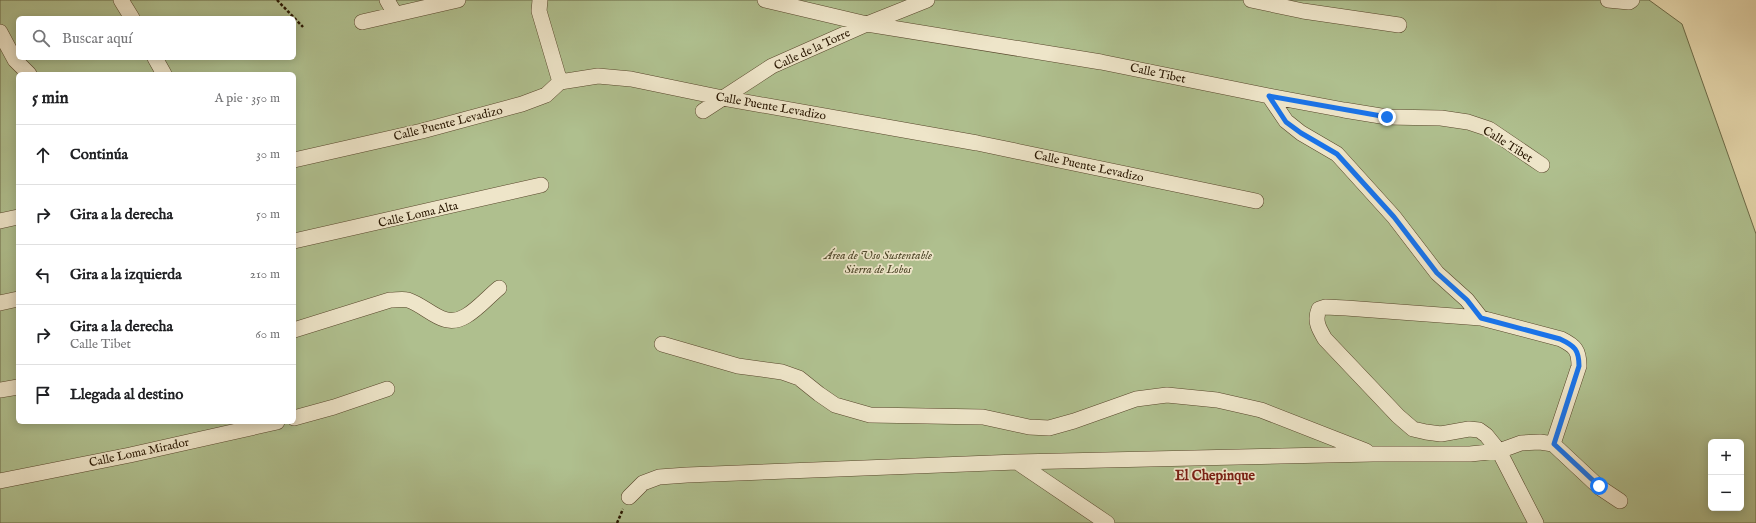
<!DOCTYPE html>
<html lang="es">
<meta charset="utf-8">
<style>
:root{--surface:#fff;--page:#f2f2f2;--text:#202124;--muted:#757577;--line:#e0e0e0}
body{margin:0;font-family:"IM FELL English",serif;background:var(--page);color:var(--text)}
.controls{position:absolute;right:12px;bottom:12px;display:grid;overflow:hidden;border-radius:6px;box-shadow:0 2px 10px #0003}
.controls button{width:36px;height:36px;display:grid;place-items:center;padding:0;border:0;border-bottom:1px solid var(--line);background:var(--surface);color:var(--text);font:20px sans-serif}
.stop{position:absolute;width:12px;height:12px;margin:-9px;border:3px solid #1a73e8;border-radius:50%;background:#fff}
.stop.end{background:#1a73e8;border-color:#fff;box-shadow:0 1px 4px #0008}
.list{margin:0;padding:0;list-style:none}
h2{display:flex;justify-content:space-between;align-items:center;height:52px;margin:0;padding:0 16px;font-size:17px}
h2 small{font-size:13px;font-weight:400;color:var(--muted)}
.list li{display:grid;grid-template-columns:26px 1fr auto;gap:12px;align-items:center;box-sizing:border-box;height:60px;padding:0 16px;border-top:1px solid var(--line)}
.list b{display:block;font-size:15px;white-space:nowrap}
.list p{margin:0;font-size:13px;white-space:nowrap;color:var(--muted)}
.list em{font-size:13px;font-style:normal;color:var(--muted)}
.icon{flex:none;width:22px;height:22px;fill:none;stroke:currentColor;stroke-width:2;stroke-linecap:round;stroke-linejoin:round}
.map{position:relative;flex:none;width:1756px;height:523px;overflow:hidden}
.search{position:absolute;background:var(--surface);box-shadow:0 2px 10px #0003;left:16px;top:16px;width:280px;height:44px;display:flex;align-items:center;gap:10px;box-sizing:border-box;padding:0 14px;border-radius:6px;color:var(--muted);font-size:15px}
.panel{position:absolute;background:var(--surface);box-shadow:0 2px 10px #0003;left:16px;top:72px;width:280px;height:352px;border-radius:6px}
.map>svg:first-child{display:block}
.green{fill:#afbf8e;stroke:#6c6a47;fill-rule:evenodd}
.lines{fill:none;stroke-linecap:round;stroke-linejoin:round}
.minor-casing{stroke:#57462b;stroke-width:16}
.path{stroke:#281600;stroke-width:2.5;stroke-dasharray:3 2;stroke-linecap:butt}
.minor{stroke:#eee5c9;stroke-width:15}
.route{stroke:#1a73e8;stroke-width:5}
.labels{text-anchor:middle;stroke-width:3.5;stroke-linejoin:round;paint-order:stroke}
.street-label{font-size:12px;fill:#281600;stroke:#eee5c9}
.park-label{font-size:12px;font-style:italic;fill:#50492b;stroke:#eee5c9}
.quarter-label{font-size:14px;font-weight:bold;fill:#7a1f14;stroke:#eee5c9}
</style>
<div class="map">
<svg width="1756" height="523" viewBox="0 0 1756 523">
<rect width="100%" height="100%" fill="#e5d7ac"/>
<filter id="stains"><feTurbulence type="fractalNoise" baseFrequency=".005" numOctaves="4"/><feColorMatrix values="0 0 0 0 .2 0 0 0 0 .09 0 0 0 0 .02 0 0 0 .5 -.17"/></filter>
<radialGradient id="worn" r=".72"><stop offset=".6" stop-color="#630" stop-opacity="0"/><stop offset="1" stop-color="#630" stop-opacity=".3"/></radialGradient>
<path class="green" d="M0,0h1649l33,24 74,210v289h-1756zM18,18h276v40h-276zM18,74h276v348h-276zM1711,442h30v66h-30z"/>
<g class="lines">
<g class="minor-casing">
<path id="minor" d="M121,0l11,18
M387,0l8,14
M540,0l-1,11 21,71
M765,0l102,24 234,38 168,34 75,14 43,7 54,1 27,4 21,7 53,36
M1251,0l52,11 96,14
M1608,0l21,2 3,-2
M362,22l96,-22
M0,32l15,28 14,14
M155,58l9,16
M1269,96l17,25 15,12 36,21 57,63 43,56 30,27 14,18
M703,111l69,-45 95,-42 60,-24
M294,160l128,-29 100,-27 24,-9 14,-13 38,-6 33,3 92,19 254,45 279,58
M0,221l18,-4
M294,241l247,-56
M0,303l18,-4
M294,330l96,-30c6,0 13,-1 18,0 21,7 35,30 58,16 12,-7 22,-19 33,-28
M662,344l76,22 44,6 17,6 20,16 16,11 35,10 113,2 46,10 20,1 25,-7 62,-22 31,-4 50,5 44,10 105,41
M0,390l18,-3
M294,418l40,-11 53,-18
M1017,462l90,61
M0,481l130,-26 147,-33
M629,497l14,-14 16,-6 28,-2 330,-13 356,-8h97l29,-3 22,-8 19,-1 13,2 46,43 21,14
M1536,523l-37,-72 -13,-16 -7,-5 -10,-1 -28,5 -15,-2 -13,-3 -15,-13 -73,-77c-6,-10 -11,-18 -6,-30l6,-2 21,1 135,10 80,21c14,7 18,11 18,27l-26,78"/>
</g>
<path class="path" d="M277,0l26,27
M617,523l6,-14"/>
<use href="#minor" class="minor"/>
</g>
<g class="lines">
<path class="route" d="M1387,117l-118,-21 17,26 15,11 36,21 57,63 43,56 30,27 14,18 79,21c15,7 19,11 19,27l-25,78 45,42"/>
</g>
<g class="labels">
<g class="street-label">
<text transform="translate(812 49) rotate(-25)" y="4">Calle de la Torre</text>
<text transform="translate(1158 73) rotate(12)" y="4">Calle Tibet</text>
<text transform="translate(771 106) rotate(10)" y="4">Calle Puente Levadizo</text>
<text transform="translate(448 123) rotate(-14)" y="4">Calle Puente Levadizo</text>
<text transform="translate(1508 144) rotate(32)" y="4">Calle Tibet</text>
<text transform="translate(1089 166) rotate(12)" y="4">Calle Puente Levadizo</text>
<text transform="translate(418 214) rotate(-13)" y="4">Calle Loma Alta</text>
<text transform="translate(139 452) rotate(-12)" y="4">Calle Loma Mirador</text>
</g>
<g class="park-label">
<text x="878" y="259">Área de Uso Sustentable<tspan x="878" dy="14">Sierra de Lobos</tspan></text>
</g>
<g class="quarter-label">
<text x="1215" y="480">El Chepinque</text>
</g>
</g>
<rect width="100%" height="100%" filter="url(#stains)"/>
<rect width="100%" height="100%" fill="url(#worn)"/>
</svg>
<div class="controls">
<button>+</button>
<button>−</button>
</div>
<div class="stop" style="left:1599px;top:486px"></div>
<div class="stop end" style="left:1387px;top:117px"></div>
<div class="search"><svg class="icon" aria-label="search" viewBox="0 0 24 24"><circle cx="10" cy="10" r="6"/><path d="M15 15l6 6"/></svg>Buscar aquí</div>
<section class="panel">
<h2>5 min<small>A pie · 350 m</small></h2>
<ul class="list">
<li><svg class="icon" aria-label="ahead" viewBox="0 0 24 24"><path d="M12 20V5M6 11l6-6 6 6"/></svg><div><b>Continúa</b></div><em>30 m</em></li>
<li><svg class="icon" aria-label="right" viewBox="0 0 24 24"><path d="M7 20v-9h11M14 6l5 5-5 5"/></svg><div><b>Gira a la derecha</b></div><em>50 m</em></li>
<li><svg class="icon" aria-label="left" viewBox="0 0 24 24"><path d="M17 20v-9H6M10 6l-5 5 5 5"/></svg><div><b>Gira a la izquierda</b></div><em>210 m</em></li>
<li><svg class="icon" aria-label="right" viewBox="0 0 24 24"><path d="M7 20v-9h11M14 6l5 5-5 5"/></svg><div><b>Gira a la derecha</b><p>Calle Tibet</p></div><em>60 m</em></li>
<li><svg class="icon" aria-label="arrive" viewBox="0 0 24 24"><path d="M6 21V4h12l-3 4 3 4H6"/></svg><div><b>Llegada al destino</b></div></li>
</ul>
</section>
</div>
